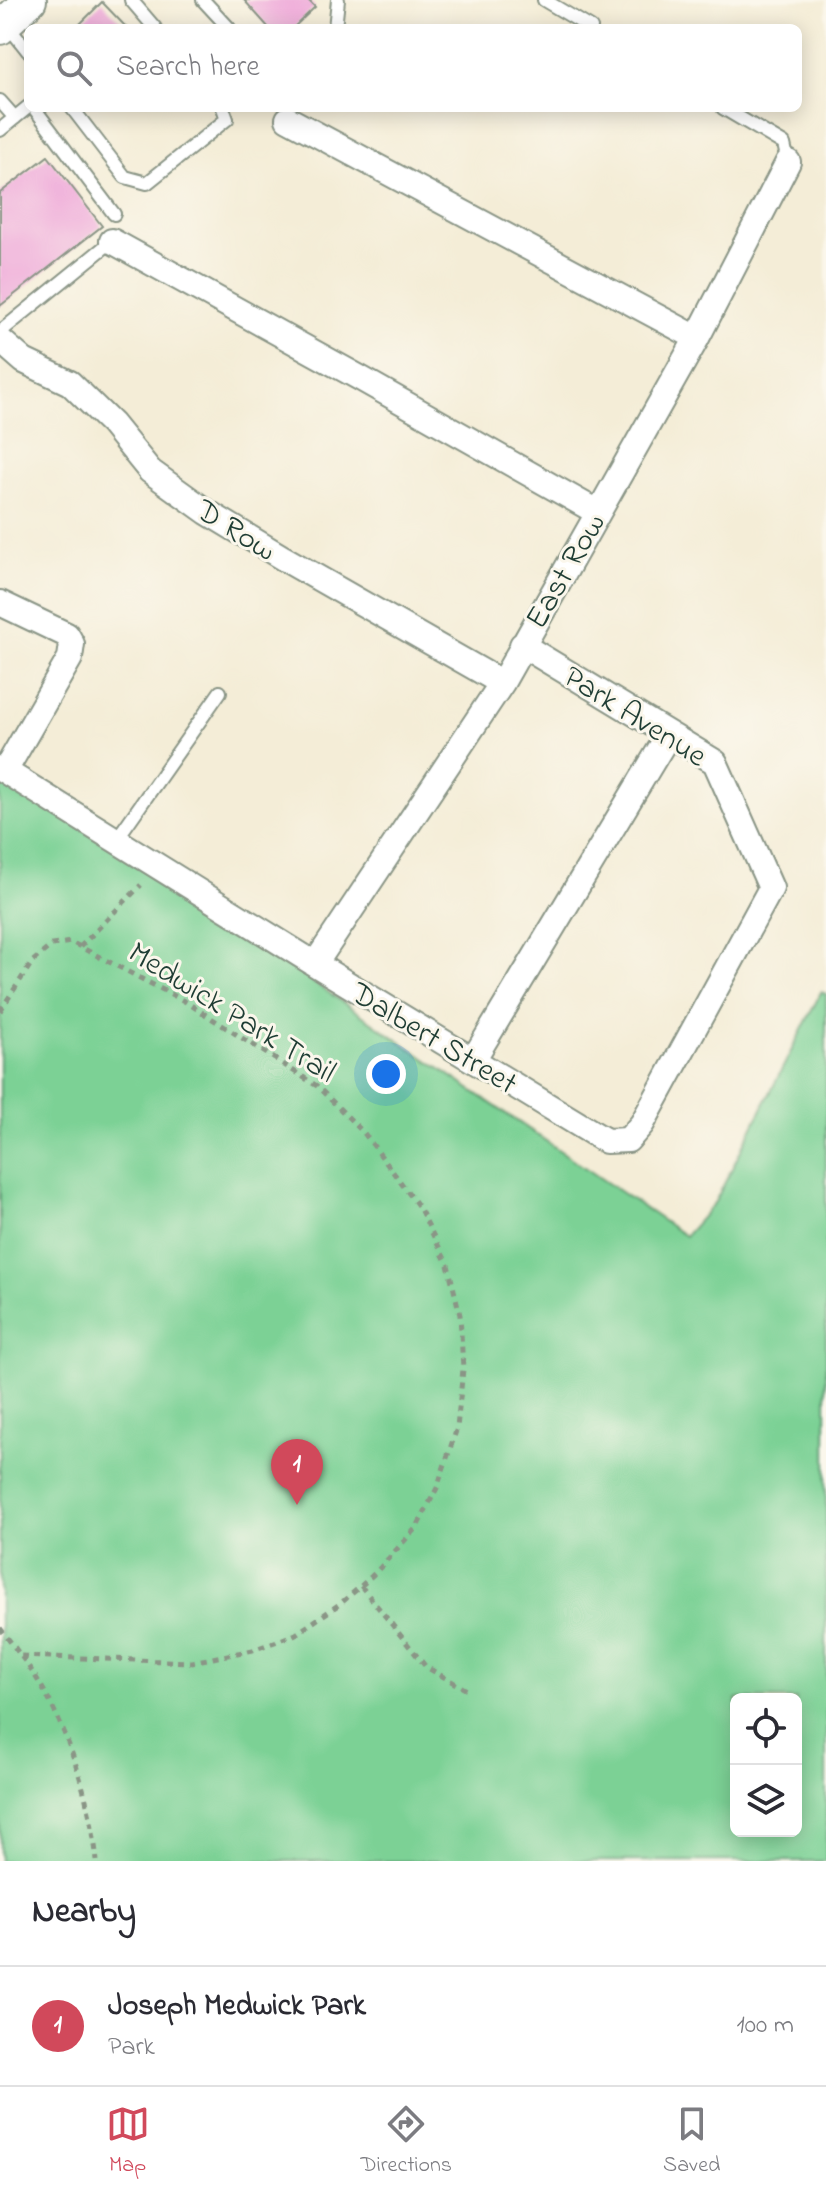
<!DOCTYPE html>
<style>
:root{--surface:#fff;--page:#f7f7f7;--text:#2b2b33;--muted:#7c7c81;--line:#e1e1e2;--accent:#d1495b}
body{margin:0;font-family:"Indie Flower",sans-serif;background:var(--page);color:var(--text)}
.controls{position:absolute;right:24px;bottom:24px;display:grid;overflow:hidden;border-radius:12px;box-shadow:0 4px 20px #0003}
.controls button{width:72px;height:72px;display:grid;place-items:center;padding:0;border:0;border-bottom:2px solid var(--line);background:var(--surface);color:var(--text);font:40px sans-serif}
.you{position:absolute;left:386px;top:1074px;width:28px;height:28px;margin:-20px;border:6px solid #fff;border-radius:50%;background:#1a73e8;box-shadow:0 0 0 12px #1a73e833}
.badge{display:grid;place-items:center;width:52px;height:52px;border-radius:50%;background:var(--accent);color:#fff;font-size:26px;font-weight:700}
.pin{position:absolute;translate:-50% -66px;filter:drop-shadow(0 2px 4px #0008)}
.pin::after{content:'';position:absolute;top:42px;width:28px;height:24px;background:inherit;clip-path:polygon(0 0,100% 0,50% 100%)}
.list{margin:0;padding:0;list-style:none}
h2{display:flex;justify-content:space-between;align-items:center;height:104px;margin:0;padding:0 32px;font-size:34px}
h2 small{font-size:26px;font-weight:400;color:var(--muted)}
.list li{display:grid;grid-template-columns:52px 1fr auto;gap:24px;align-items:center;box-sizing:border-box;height:120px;padding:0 32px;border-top:2px solid var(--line)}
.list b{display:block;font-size:30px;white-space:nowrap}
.list p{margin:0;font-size:26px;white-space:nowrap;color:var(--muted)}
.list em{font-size:26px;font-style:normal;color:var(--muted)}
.icon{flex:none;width:44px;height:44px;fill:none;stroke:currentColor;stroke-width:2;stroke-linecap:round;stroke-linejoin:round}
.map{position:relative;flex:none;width:826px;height:1861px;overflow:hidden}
.search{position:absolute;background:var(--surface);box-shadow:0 4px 20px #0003;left:24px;right:24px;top:24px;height:88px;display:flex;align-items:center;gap:20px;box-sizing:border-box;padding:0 28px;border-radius:12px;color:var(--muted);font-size:30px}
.sheet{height:224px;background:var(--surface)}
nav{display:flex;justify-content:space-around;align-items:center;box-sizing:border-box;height:112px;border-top:2px solid var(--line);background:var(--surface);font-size:22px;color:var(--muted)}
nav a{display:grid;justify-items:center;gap:4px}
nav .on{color:var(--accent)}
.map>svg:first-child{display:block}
.green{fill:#7cd195;stroke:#4e8764;stroke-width:2;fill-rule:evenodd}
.building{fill:#eea5d8}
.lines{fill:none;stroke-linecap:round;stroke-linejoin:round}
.lane-casing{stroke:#8a9586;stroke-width:16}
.street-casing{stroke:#8a9586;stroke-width:28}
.secondary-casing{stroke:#8a9586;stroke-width:36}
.path{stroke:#8a9586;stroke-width:5;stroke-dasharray:6 6;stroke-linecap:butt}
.lane{stroke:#fff;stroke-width:12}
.street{stroke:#fff;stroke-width:24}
.secondary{stroke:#fff;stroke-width:32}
.labels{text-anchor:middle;stroke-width:6;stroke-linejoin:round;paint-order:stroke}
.street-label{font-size:32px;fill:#1f3d34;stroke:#fbf7ec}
</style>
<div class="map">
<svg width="826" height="1861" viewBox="0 0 826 1861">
<rect width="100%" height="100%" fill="#fbf7ec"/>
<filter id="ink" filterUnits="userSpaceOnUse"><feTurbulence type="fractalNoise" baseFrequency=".0125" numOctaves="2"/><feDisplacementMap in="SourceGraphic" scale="16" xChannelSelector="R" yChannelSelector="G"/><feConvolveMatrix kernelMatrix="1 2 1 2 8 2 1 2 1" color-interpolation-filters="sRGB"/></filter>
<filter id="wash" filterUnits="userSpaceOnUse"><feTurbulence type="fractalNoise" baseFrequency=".006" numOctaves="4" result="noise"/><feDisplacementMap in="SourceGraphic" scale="32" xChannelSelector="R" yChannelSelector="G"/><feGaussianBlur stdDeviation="1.8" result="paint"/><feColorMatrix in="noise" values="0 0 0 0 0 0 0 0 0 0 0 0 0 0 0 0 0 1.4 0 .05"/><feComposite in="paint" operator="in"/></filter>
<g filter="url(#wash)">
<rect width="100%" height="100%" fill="#f4edd7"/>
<path class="green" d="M0,768l685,468 30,-34 106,-210 5,2v867h-826zM736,1699h60v132h-60z"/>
<g id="blocks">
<path class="building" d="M244,0h64l7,7 -22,21h-24z
M102,2l25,26h-51z
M48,156l54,70 -102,80v-113z"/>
</g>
</g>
<g filter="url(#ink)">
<use href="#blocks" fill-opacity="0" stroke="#8a9586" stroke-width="2"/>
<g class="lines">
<g class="lane-casing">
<path id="lane" d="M131,0l24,28
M203,0l26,28
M544,0l47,28
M6,23l22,28
M335,28l3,-28
M0,101l15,17
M34,108l80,106
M72,108l53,69 22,6 80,-64 -4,-11
M723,108l61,36 4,18
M0,130l28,-23
M0,332l112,-91
M116,840l104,-148"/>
</g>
<g class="street-casing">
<path id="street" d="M288,119l409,219
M112,241l248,137 237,134
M0,340l24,21 46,22 42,41 38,47 57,41 76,46 219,125
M0,603l67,32 5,9 -2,14 -65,113
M0,768l315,196 291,177 22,-1 14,-16 129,-236 -56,-126 -193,-117
M315,964l187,-281 195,-345 91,-176
M473,1060l196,-326"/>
</g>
<g class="secondary-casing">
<path id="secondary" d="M0,28l30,-28"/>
</g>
<path class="path" d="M80,947l61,-62
M0,1011l33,-50 19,-16 19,-3 115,60 131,84 47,47 55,74 29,58 12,50 3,54 -6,59 -20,60 -20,39 -40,44 -16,15 -20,17 -45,31 -43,16 -61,12 -171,-6
M361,1586l65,81 41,23
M0,1628c17,23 36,46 49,72 25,49 42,106 48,161"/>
<use href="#lane" class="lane"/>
<use href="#street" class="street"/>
<use href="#secondary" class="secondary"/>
</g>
</g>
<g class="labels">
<g class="street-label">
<text transform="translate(237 529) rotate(32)" y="11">D Row</text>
<text transform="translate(564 570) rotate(-60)" y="11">East Row</text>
<text transform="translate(636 715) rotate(32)" y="11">Park Avenue</text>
<text transform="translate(233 1011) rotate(32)" y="11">Medwick Park Trail</text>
<text transform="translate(435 1037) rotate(31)" y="11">Dalbert Street</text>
</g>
</g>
</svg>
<div class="controls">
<button><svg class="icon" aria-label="locate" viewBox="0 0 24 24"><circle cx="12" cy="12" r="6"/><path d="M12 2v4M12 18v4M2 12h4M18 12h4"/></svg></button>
<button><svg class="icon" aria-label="layers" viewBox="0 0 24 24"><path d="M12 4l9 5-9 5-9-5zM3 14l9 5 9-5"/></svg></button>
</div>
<div class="you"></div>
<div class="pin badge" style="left:297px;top:1505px">1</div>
<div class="search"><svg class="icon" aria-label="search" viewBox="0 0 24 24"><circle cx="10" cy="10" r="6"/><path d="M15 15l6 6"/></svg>Search here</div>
</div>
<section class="sheet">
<h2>Nearby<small></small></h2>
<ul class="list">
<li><span class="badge">1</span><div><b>Joseph Medwick Park</b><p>Park</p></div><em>100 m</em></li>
</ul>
</section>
<nav>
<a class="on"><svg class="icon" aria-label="map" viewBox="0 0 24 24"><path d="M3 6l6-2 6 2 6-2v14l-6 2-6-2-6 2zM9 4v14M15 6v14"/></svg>Map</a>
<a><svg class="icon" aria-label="directions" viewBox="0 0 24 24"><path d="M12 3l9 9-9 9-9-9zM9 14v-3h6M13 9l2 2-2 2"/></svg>Directions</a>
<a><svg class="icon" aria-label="saved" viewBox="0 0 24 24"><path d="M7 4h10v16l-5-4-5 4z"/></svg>Saved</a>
</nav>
